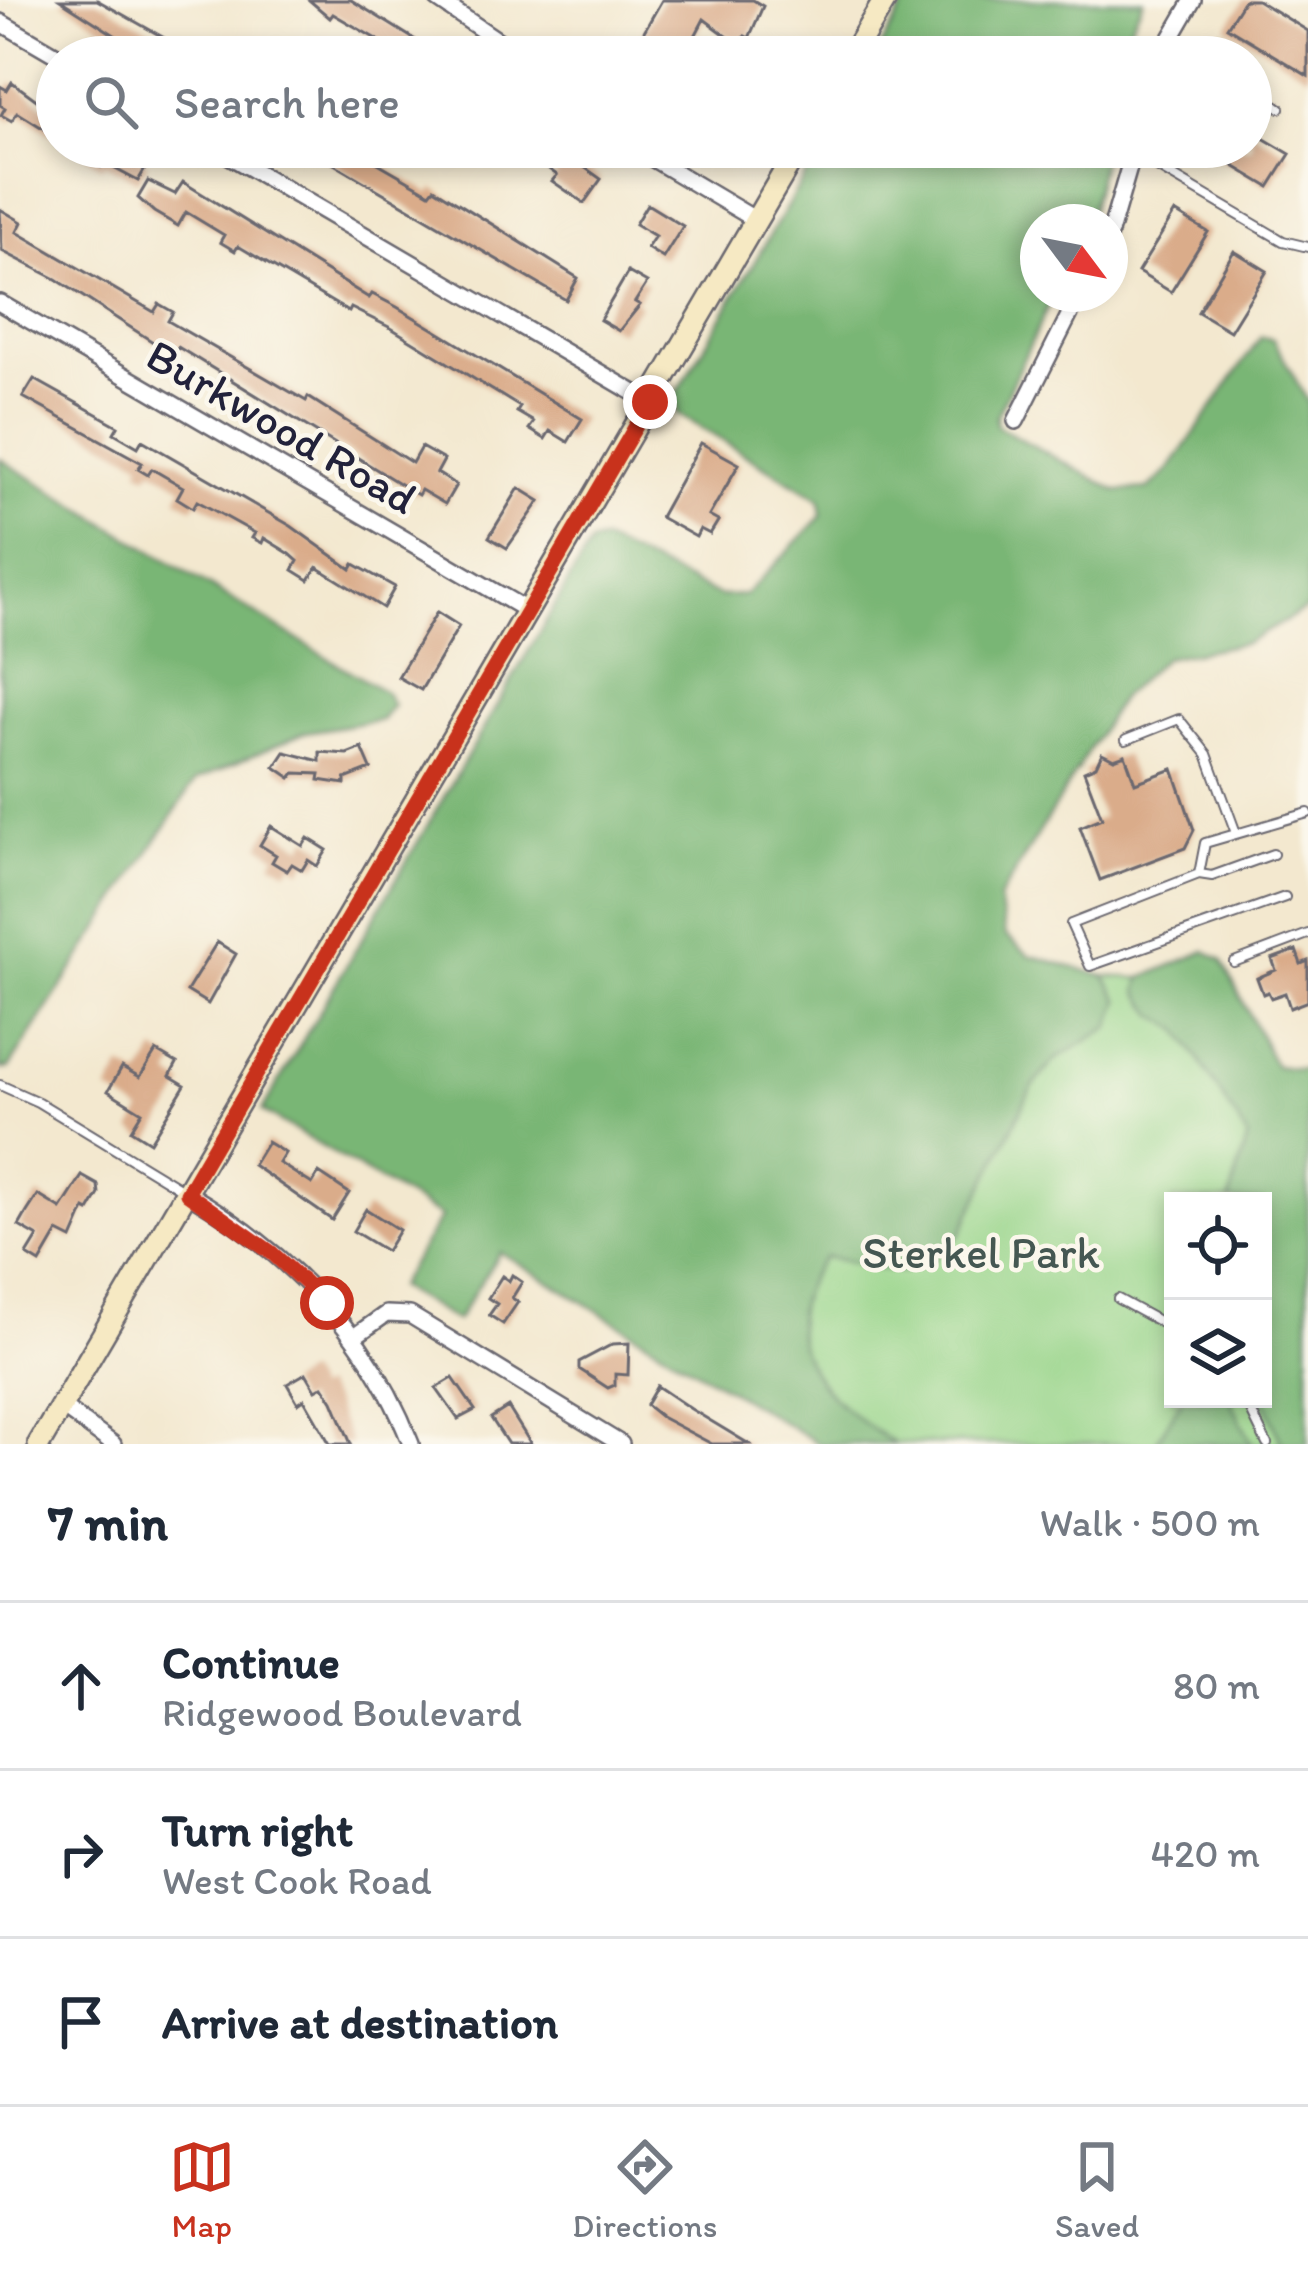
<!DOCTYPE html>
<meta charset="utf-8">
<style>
:root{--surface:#fff;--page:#f2f2f3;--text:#1f2937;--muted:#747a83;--line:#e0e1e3;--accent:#c8321e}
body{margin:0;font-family:Itim,sans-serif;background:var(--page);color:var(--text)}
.controls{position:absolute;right:36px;bottom:36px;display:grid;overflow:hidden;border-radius:0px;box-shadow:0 6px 18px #0003}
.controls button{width:108px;height:108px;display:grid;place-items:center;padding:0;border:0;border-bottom:3px solid var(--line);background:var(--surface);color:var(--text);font:60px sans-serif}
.compass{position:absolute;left:1020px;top:204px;width:108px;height:108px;border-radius:50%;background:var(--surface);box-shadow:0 6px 18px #0003;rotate:122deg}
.stop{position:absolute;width:36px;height:36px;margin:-27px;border:9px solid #c8321e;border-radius:50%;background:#fff}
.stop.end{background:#c8321e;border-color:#fff;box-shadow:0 3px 12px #0008}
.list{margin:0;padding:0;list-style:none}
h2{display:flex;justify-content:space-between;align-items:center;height:156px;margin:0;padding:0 48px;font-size:51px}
h2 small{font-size:39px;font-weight:400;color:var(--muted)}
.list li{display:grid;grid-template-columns:78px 1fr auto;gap:36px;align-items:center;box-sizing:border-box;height:168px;padding:0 48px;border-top:3px solid var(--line)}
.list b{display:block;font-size:45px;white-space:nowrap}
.list p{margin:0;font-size:39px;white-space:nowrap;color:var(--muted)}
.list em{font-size:39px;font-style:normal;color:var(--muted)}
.icon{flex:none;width:66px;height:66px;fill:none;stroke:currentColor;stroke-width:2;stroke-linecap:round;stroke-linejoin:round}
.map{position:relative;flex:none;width:1308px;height:1444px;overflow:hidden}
.search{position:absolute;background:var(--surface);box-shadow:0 6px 18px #0003;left:36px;right:36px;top:36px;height:132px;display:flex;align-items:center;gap:30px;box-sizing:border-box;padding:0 42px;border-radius:66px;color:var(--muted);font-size:45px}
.sheet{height:660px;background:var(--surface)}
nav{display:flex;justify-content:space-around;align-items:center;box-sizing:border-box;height:168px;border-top:3px solid var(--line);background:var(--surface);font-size:33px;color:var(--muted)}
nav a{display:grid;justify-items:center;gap:6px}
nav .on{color:var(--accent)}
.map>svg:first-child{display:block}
.green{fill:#97d489;stroke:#5c7b62;stroke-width:3;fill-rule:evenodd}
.forest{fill:#79b675;stroke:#4e6c58;stroke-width:3}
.building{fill:#daac8a}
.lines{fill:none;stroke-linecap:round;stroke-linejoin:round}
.service-casing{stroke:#6b676f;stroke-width:12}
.minor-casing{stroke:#6b676f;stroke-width:20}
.secondary-casing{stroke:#6b676f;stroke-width:26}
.service{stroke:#fff;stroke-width:8}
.minor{stroke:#fff;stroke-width:15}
.secondary{stroke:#f6e9c3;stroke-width:21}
.route{stroke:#c8321e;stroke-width:15}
.labels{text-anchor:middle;stroke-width:9;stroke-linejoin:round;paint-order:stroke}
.street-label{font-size:45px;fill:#22223b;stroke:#fbf7ec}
.park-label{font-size:45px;fill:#455752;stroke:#fbf7ec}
</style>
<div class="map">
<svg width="1308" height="1444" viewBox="0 0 1308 1444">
<rect width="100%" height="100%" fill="#fbf7ec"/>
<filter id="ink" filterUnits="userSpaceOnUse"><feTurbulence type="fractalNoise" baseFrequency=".00833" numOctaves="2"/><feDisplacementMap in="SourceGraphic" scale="24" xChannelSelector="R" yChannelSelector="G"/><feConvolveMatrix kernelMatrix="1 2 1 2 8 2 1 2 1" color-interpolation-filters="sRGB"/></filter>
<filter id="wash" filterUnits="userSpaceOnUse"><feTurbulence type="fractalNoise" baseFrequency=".004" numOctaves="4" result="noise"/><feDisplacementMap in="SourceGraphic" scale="48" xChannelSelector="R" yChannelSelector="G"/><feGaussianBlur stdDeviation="2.7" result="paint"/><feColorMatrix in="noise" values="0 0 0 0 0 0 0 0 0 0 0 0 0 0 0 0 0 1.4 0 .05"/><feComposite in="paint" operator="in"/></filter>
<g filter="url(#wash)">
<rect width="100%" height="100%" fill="#f3e8cf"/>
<path class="green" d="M1105,976l36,2 116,101 51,365h-440l-166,-98zM1173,1201h90v198h-90z"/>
<path class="forest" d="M908,0h236l-29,57h-240z
M822,147h283l-17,75h-50v72h16l-58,123 1,9 120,65 31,-2 21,-19 92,-133 12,2 35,63v206l-62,35 -82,15 -43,39 -122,202 6,36 24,20 76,21 15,25 -10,26 -55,33 -24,29 -71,146 -32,29 -27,8 -77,-15c-64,81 0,144 71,187h-76l-319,-192 -44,69 -59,-34 44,-70 -179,-106 329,-568 12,-2 117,55 25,-1 77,-79 -2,-17 -142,-85 -4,-16z
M0,459l386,234 7,12 -12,15 -75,12 -111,49 -186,287 -9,1z
M1206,951l16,9 53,106 33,4v374h-26l-19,-49v-194h-34l19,-64 -68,-107 -25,-15 -17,-24 3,-13z
M1182,1399h48l22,45h-97z"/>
<g id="blocks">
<path class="building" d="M60,0h37l101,57h-49z
M309,0h42l92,57h-49l3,-6 -64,-37 -3,4z
M662,0h91l10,6 -14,32 -4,-2 -6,9 -35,-26 -20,38h-32l-17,-10z
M1244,0h13l51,31v45l-81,-49z
M12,82l45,33v22l-40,-25 -5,9 -11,-6 4,-7 -5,-3v-19l7,4z
M1251,131l39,23 -21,33 -67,-40h49z
M74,147h46l28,17 -10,17 -34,-18 -3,4z
M305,147h45l80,46 4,-5 144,90 -12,22z
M556,147l45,32 -17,24 -32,-22 5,-6 -14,-10z
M148,181l27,13 8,-12 186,116 3,-4 25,13 185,112 -14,23 -18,-11 -5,8 -16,-10 5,-7 -17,-10 3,-5 -129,-79 -40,-20 -2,4 -111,-66 -3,5 -15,-9 4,-7 -38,-23 -8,14 -24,-14 -16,-14z
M647,204l36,22 -20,32 -16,-10 8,-12 -20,-12z
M0,209l22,13 -5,10 137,80 5,-8 14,8 -5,9 138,80 2,-4 104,66 9,-16 23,13 -7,13 19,12 -11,19 -24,-14 -3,5 -240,-148 -5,8 -117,-76 -54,-28z
M1175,212l33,20 -37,60 -33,-20z
M1234,251l33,20 -37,60 -32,-19z
M628,272l19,11 -12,19 5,3 -21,26 -19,-11z
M34,379l84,47 -4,7 24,14 4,-7 149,86 60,43 3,-5 41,23 -12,21 -66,-41 -8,13 -16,-10 5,-9 -8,-7 -26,-16 -2,5 -10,-5 3,-5 -58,-32 -4,7 -16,-10 6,-11 -31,-18 -4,6 -10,-6 4,-6 -119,-66z
M701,443l38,21 -30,52 9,5 -8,13 -10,-5 -4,8 -36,-20z
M519,488l21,13 -33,47 -18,-11z
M437,612l22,14 -38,64 -23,-13z
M362,748l9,21 -26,10v5l-26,-4 1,-6 -25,-1 -4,5 -16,-11 10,-15 35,9v-9l27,2z
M1102,753l12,6 11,-4 10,28 38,-14 21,61 -9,18 -85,32 -20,-53 22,-9 -18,-47 12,-5z
M271,826l32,20 5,-8 19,12 -10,16 -9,-6 -6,10 -10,-6 -5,7 -15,-9 4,-7 -16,-10z
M217,942l19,12 -28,50 -21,-13z
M1296,950l5,14 7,-3v40l-18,7 -5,-15 -14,5 -3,-6 -5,2 -6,-16 19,-8 -4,-11z
M156,1051l21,12 -7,13 15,9 -35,57 -19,-12 11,-18 -34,-21 14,-24 18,10z
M267,1142l18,11 -6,10 33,21 7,-11 30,20 -17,27 -79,-55z
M82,1176l16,9 1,9 -10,17 -4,-2 -13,30 -14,-7 -18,31 -13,-8 11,-18 -19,-11 8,-14 11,-17 23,14z
M366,1209l33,21 -13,21 -33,-20z
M512,1275l10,7 -10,16 6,4 -15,22 -14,-9 8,-11 -9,-6 14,-22 7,5z
M629,1343l-1,32 -13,-1v11l-7,3 -29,-19v-7l34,-18z
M306,1373l10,17 7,-4 10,15 18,43h-21l-26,-45 -6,4 -11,-19z
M453,1378l22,32 -17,9 -22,-31z
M657,1386l34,23 58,35h-37l-51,-27 -15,-12z
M508,1407l23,37h-23l-17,-26z"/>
</g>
</g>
<g filter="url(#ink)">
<use href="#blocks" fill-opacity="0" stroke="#6b676f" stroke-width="3"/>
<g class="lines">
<g class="service-casing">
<path id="service" d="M1172,38l29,19
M1251,89l29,19
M1135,154l148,87 25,6
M1126,740l53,-21 28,35 29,79
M1199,874l13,2 61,-22
M1285,897l-195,69 -19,-42 128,-50 6,-31 103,-30
M1234,962l74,-28
M0,1085l38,17 148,90
M1118,1299l55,30
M1245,1399l22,45"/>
</g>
<g class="minor-casing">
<path id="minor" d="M438,0l84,57
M0,22l60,35
M1160,57l33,-57
M214,147l436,255
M633,147l123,73
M1110,233l25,-86
M0,303l528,308
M1016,421l64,-127
M187,1193c101,59 182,141 224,251
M355,1336l31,-22 24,1 211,129
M61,1406l52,38"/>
</g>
<g class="secondary-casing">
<path id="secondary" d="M851,57l34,-57
M39,1444l760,-1297"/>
</g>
<use href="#service" class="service"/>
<use href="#minor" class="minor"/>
<use href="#secondary" class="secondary"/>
</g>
</g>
<g class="lines" filter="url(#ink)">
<path class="route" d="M327,1303l-55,-50 -85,-60 463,-791"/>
</g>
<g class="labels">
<g class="street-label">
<text transform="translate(282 426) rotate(30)" y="16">Burkwood Road</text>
</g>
<g class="park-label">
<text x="981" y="1268">Sterkel Park</text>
</g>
</g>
</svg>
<div class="controls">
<button><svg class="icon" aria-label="locate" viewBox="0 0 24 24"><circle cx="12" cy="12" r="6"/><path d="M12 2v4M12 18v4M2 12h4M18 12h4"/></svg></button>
<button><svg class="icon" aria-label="layers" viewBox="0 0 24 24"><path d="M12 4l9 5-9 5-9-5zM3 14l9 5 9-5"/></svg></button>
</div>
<svg class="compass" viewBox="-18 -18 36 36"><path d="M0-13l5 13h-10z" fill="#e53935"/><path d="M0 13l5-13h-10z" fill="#747a83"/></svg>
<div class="stop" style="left:327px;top:1303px"></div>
<div class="stop end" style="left:650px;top:402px"></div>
<div class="search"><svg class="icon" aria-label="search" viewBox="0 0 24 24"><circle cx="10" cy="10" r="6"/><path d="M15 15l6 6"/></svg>Search here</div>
</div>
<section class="sheet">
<h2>7 min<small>Walk · 500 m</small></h2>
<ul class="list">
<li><svg class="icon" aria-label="ahead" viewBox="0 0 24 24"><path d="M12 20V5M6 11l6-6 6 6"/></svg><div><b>Continue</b><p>Ridgewood Boulevard</p></div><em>80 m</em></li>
<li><svg class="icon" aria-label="right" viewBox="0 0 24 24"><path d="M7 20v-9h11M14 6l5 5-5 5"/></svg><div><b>Turn right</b><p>West Cook Road</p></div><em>420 m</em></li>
<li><svg class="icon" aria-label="arrive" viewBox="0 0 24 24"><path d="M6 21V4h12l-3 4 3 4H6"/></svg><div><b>Arrive at destination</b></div></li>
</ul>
</section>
<nav>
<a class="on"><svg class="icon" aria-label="map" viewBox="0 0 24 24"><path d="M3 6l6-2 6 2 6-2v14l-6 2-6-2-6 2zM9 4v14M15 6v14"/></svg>Map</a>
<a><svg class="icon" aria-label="directions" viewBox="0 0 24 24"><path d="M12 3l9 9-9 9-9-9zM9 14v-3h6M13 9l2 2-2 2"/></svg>Directions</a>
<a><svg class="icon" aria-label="saved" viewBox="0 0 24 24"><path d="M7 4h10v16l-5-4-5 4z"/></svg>Saved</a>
</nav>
